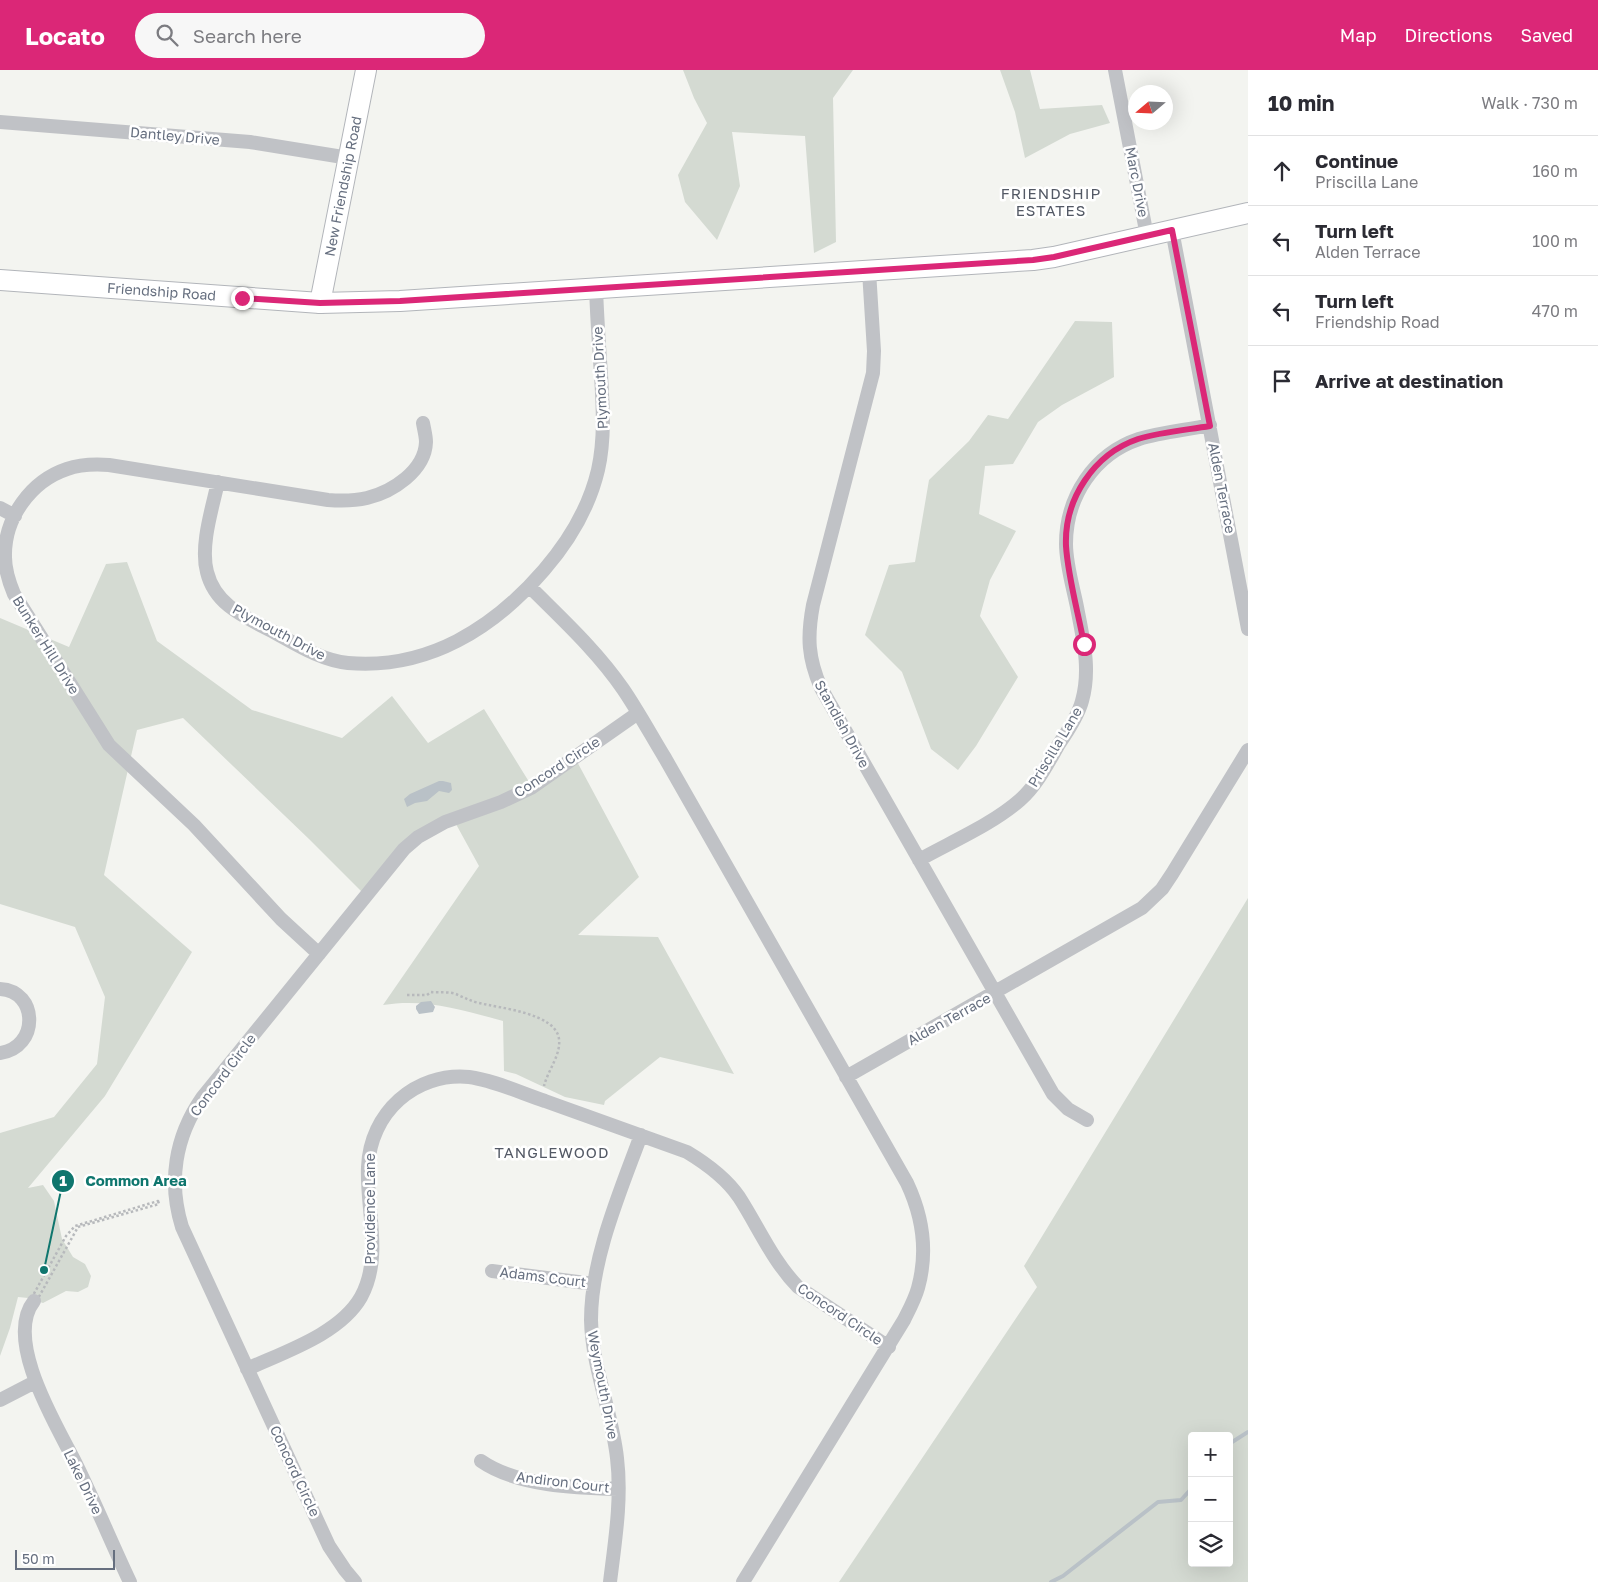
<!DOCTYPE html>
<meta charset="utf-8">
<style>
:root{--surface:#fff;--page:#f7f7f7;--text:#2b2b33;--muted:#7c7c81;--line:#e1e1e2;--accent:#db2777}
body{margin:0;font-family:"Golos Text",sans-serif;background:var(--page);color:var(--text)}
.controls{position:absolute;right:15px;bottom:15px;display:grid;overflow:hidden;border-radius:5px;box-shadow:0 5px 20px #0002}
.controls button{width:45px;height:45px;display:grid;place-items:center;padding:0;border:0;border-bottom:1px solid var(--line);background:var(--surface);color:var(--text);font:25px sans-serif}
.compass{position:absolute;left:1128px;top:15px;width:45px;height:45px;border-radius:50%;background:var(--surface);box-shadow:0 5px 20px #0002;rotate:251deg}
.scale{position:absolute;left:15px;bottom:12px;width:100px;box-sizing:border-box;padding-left:5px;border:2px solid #666f7f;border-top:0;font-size:14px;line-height:18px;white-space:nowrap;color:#666f7f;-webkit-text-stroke:4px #fff;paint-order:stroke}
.stop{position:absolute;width:15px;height:15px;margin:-11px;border:4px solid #db2777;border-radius:50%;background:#fff}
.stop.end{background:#db2777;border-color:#fff;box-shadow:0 1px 5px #0008}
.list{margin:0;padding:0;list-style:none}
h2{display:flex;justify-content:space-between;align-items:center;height:65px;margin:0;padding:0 20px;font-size:21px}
h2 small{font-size:16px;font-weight:400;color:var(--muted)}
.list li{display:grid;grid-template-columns:32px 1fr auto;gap:15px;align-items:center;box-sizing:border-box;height:70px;padding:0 20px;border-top:1px solid var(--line)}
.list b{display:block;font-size:19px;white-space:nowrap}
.list p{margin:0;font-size:16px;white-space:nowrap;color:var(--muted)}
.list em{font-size:16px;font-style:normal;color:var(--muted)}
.icon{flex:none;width:28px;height:28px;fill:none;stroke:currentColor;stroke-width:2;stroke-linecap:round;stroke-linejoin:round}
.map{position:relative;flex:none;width:1248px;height:1512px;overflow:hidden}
header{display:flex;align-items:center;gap:30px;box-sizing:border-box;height:70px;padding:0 25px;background:var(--accent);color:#fff}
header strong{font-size:24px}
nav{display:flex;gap:28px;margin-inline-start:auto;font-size:18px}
.search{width:350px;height:45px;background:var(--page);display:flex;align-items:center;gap:12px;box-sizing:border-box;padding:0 18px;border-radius:28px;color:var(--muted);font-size:19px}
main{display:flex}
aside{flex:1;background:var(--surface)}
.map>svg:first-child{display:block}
.green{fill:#d4dad2;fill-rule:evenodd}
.water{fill:#b9c1c7}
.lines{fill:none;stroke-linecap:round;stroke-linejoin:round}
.stream{stroke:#b9c1c7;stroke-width:4}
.secondary-casing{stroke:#b2b5ba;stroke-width:22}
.path{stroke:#b7b9bc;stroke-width:2.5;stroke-dasharray:2.5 2.5;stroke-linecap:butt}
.street{stroke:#c0c2c6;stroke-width:14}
.secondary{stroke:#fff;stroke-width:20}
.route{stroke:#db2777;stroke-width:6}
.labels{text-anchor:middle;stroke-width:5;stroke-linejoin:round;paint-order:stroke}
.street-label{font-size:14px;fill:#666f7f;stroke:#fff}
.neighbourhood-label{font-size:15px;letter-spacing:1px;fill:#535965;stroke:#fff}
.leader{fill:none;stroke:#0f766e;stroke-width:2}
.callout-dot{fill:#0f766e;stroke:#fff;stroke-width:2}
.mark-label{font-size:15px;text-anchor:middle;font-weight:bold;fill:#fff}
.callout-label{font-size:15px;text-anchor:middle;font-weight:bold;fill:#0f766e;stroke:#fff;stroke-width:5;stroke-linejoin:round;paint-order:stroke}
</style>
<header>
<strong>Locato</strong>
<div class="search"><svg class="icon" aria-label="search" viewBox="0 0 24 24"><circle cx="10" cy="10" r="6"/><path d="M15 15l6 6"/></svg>Search here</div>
<nav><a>Map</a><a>Directions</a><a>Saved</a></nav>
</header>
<main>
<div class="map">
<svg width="1248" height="1512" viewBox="0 0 1248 1512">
<rect width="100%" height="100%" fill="#f3f4f0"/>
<path class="green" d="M683,0h170l-20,28 3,144 -22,11 -9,-117 -73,-4 8,54 -23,54 -32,-38 -7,-27 29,-52 -13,-25z
M1000,0h30l10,39 62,-4 8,18 -40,11 -45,24 -10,-46z
M1075,251l37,1 2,55 -52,28 -24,17 -25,42 -28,2 -6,48 37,17 -26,49 -10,36 38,61 -42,69 -18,24 -27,-21 -29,-77 -37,-37 24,-70 26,-3 14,-82 40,-39 19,-26 20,4z
M127,492l30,79 95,69 90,28 50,-42 36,47 56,-34 47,76 43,-29 65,121 -61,58 80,2 76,137 -74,-17 -55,44 -1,4 -39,-8 -49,-23 -12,-3 -1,-50c-40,-11 -78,-23 -120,-16l96,-139 -28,-51 -89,77 -53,-53 -126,-121 -46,12 -33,145 88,77 -87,144 -77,92 15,-3 11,16 8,38 11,18 12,7 6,12 -3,11 -10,5 -12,-1 -23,12 -15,-5 -10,-1 -8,31 -10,28v-223l54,-16 43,-53 8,-67 -30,-70 -75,-23v-286l69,29 37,-83z
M1248,828v684h-409l198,-295 -13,-21zM1192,1366h37v127h-37z"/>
<path class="water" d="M439,711h4l8,2 1,7 -3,3 -10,-2 -12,10 -12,2 -8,4 -3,-8 6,-5z
M431,931l4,6 -2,5 -14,2 -3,-5v-3l5,-4z"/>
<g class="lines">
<path class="stream" d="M1229,1374l19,-12
M1051,1512l12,-6 95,-74 23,-2 11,-12"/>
<g class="secondary-casing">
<g id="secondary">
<path id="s1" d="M0,210l320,23 80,-2 633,-41 21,-3 194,-44"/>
<path id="s2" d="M320,233l46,-233"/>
</g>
</g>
<path class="path" d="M407,925h20l4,-3c8,1 20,-1 27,3 7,3 13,6 21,8 20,5 77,10 80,36 2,16 -11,31 -15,47
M158,1131l1,3 -81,23 -42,75 -5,-3 35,-63 9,-10z"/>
<path class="street" d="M1115,0l32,166
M0,52l250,20 99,16
M1172,160l76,399
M869,201l5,80 -1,22 -60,232c-6,32 -5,53 8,83l232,406 15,15 19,11
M218,412c-6,27 -18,64 -11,90 8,33 38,45 65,59 24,13 48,29 76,32 80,7 146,-35 196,-93 25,-29 45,-62 54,-100 7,-31 5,-63 3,-95 -2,-29 -4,-58 -5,-87
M0,438l15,8
M530,517c32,32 67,64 93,102 15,22 28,46 42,69l242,425c16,34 21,69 11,105 -3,11 -9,22 -14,32l-161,262
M919,790c32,-18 74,-36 101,-60 17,-15 28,-37 39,-56 9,-13 19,-28 23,-43 9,-32 1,-62 -5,-94 -4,-20 -11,-43 -11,-63 0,-47 28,-90 73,-105 23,-7 48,-9 71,-14
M319,884l-38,-35 -87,-94 -85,-80 -95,-151c-5,-12 -9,-24 -9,-37 -1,-39 26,-76 62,-88 14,-5 28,-5 42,-4l219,35c13,1 26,1 39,-2 25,-6 58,-27 59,-56 0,-6 -2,-13 -3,-19
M0,919c39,2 39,59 0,64
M846,1007l296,-169 20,-19 10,-15 76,-124
M492,1201l102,13
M34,1231c-30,38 21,122 40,159 20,40 37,82 56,122
M247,1299c37,-17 93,-35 114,-72 22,-40 5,-88 7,-130 2,-54 47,-95 101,-90 24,3 52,16 76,24 47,17 95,34 142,51 20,12 39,26 52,45 20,31 33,63 59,90l91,60
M0,1330l35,-18
M481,1391c36,25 95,27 137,28
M355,1512l-10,-12 -16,-24 -147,-319c-14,-45 -7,-90 20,-129l202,-249 14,-12 27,-15 56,-20 30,-14 107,-75
M610,1512c5,-41 12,-83 7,-124 -5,-46 -25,-91 -26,-138 0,-61 29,-128 50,-185"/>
<use href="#secondary" class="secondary"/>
</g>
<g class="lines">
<path class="route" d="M242,228l78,5 80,-2 633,-41 21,-3 118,-27 38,196c-24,4 -49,6 -72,13 -44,15 -74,60 -72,107 2,31 12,66 18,98"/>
</g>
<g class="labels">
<g class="street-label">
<text transform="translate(175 66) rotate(5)" y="5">Dantley Drive</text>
<text transform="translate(1137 112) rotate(79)" y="5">Marc Drive</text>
<text dy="5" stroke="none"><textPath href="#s2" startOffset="119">New Friendship Road</textPath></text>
<text dy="5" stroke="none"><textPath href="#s1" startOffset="162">Friendship Road</textPath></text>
<text transform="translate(600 308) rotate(-93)" y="5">Plymouth Drive</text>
<text transform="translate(1222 418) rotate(79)" y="5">Alden Terrace</text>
<text transform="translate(279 562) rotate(28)" y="5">Plymouth Drive</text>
<text transform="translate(46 575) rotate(58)" y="5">Bunker Hill Drive</text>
<text transform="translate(842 654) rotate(61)" y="5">Standish Drive</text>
<text transform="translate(1055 677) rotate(-59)" y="5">Priscilla Lane</text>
<text transform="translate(557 697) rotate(-33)" y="5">Concord Circle</text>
<text transform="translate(949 949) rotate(-29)" y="5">Alden Terrace</text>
<text transform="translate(223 1005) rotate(-53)" y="5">Concord Circle</text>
<text transform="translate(370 1139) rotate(-90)" y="5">Providence Lane</text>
<text transform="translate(543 1207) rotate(7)" y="5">Adams Court</text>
<text transform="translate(840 1244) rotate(34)" y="5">Concord Circle</text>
<text transform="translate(603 1315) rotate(79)" y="5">Weymouth Drive</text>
<text transform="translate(295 1401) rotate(65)" y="5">Concord Circle</text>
<text transform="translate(83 1412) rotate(64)" y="5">Lake Drive</text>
<text transform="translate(563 1412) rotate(7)" y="5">Andiron Court</text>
</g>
<g class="neighbourhood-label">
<text x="1051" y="129">FRIENDSHIP<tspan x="1051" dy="17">ESTATES</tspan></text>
<text x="552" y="1088">TANGLEWOOD</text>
</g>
</g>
<path class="leader" d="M44 1200L63 1111"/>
<g class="callout-dot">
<circle cx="44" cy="1200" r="5"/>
<circle cx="63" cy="1111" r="12"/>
</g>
<g class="mark-label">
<text x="63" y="1116">1</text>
</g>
<g class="callout-label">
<text x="136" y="1116">Common Area</text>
</g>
</svg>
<div class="controls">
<button>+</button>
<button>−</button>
<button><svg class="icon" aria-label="layers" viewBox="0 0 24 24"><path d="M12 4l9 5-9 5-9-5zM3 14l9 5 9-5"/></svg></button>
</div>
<svg class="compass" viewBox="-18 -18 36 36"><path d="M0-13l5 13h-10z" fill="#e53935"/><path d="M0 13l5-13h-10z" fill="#7c7c81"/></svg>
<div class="scale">50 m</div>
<div class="stop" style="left:1084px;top:574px"></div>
<div class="stop end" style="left:242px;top:228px"></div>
</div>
<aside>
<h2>10 min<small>Walk · 730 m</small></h2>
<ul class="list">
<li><svg class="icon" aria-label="ahead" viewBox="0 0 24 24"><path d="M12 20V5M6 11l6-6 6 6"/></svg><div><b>Continue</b><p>Priscilla Lane</p></div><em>160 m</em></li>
<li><svg class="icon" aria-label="left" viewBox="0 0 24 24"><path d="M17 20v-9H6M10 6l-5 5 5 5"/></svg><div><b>Turn left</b><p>Alden Terrace</p></div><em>100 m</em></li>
<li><svg class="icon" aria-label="left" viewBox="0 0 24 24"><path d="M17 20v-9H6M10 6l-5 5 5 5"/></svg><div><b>Turn left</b><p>Friendship Road</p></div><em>470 m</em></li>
<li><svg class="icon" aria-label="arrive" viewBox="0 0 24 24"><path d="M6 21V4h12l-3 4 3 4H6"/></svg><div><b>Arrive at destination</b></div></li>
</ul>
</aside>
</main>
